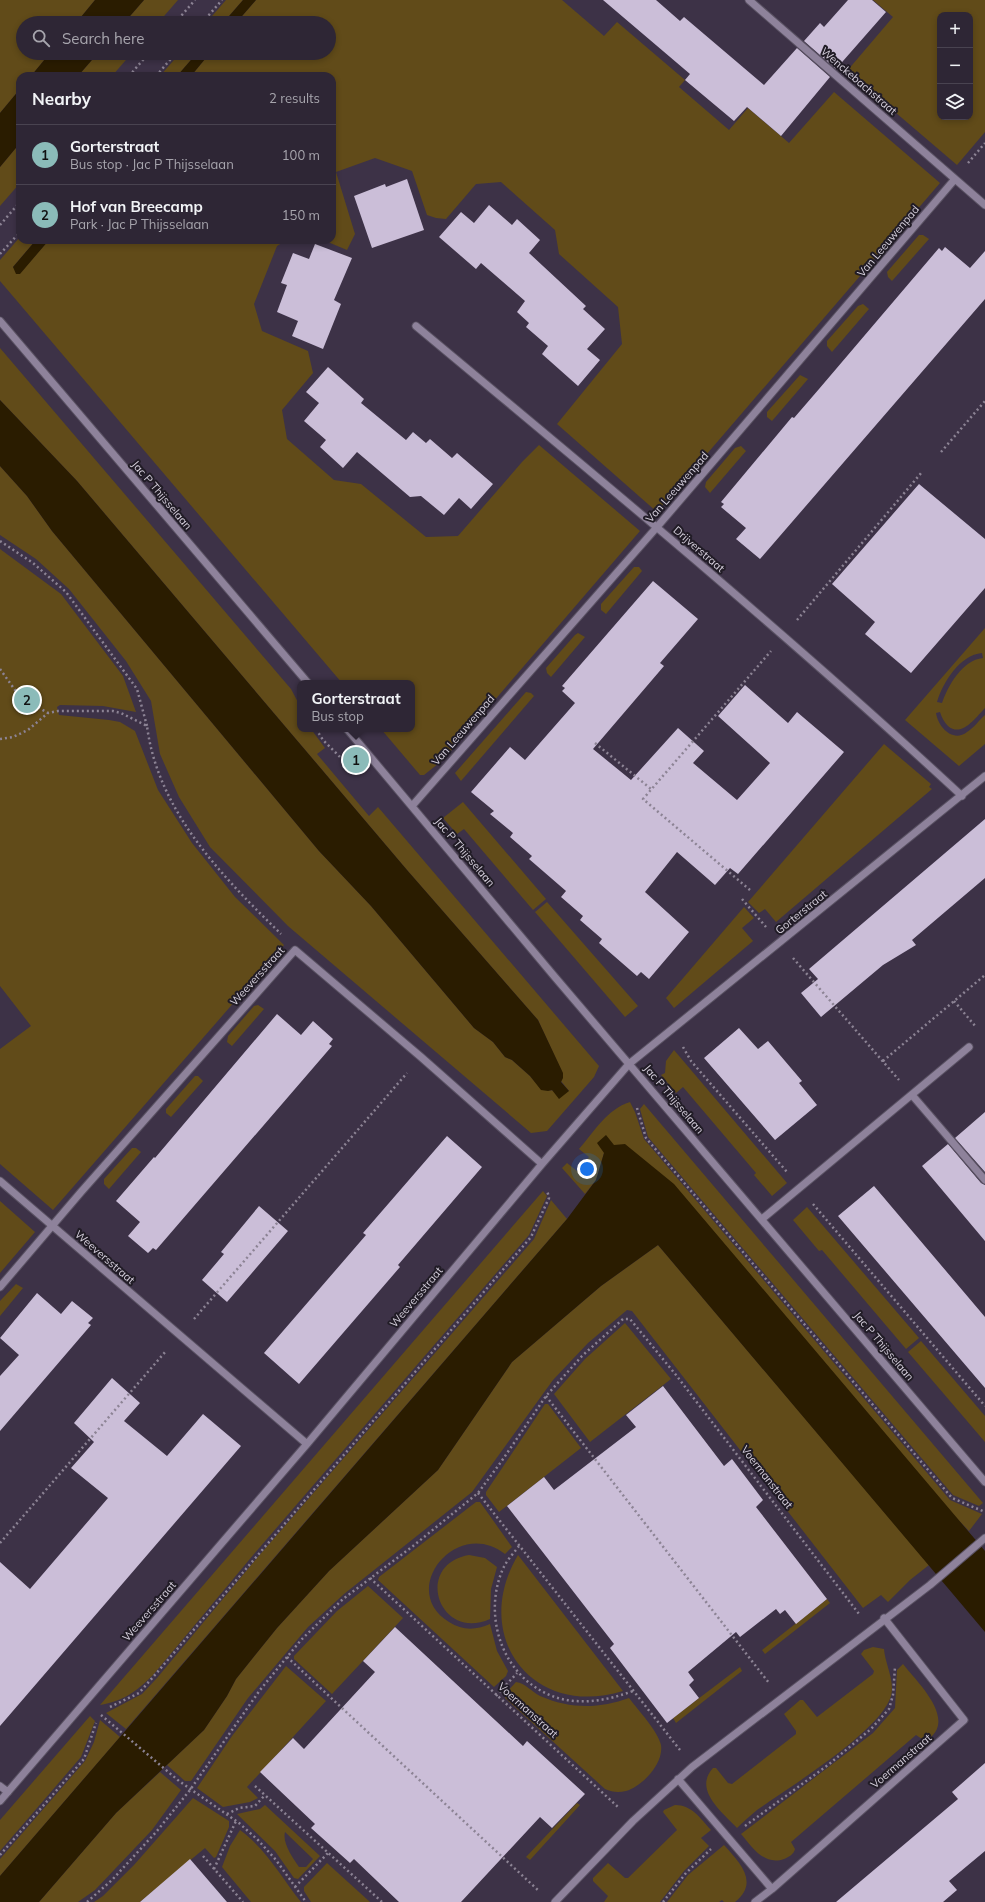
<!DOCTYPE html>
<meta charset="utf-8">
<style>
:root{--surface:#2e2635;--page:#362e3d;--text:#f1f3f6;--muted:#a7a5ad;--line:#494350;--accent:#8bbbb9}
body{margin:0;font-family:Mulish,sans-serif;background:var(--page);color:var(--text)}
.controls{position:absolute;right:12px;top:12px;display:grid;overflow:hidden;border-radius:8px;box-shadow:0 2px 6px #0003}
.controls button{width:36px;height:36px;display:grid;place-items:center;padding:0;border:0;border-bottom:1px solid var(--line);background:var(--surface);color:var(--text);font:20px sans-serif}
.you{position:absolute;left:587px;top:1169px;width:14px;height:14px;margin:-10px;border:3px solid #fff;border-radius:50%;background:#1a73e8;box-shadow:0 0 0 6px #1a73e833}
.badge{display:grid;place-items:center;width:26px;height:26px;border-radius:50%;background:var(--accent);color:#111;font-size:13px;font-weight:700}
.pin{position:absolute;translate:-50% -50%;border:2px solid #fff;box-shadow:0 1px 4px #0006}
.popup{position:absolute;left:297px;top:680px;width:118px;height:52px;box-sizing:border-box;display:grid;place-content:center;border-radius:8px;background:var(--surface);filter:drop-shadow(0 1px 3px #0005);font-size:13px;white-space:nowrap;color:var(--muted)}
.popup b{font-size:15px;color:var(--text)}
.popup::after{content:'';position:absolute;left:50%;top:100%;margin-left:-8px;border:8px solid transparent;border-top-color:var(--surface)}
.list{margin:0;padding:0;list-style:none}
h2{display:flex;justify-content:space-between;align-items:center;height:52px;margin:0;padding:0 16px;font-size:17px}
h2 small{font-size:13px;font-weight:400;color:var(--muted)}
.list li{display:grid;grid-template-columns:26px 1fr auto;gap:12px;align-items:center;box-sizing:border-box;height:60px;padding:0 16px;border-top:1px solid var(--line)}
.list b{display:block;font-size:15px;white-space:nowrap}
.list p{margin:0;font-size:13px;white-space:nowrap;color:var(--muted)}
.list em{font-size:13px;font-style:normal;color:var(--muted)}
.icon{flex:none;width:22px;height:22px;fill:none;stroke:currentColor;stroke-width:2;stroke-linecap:round;stroke-linejoin:round}
.map{position:relative;flex:none;width:985px;height:1902px;overflow:hidden}
.search{position:absolute;background:var(--surface);box-shadow:0 2px 6px #0003;left:16px;top:16px;width:320px;height:44px;display:flex;align-items:center;gap:10px;box-sizing:border-box;padding:0 14px;border-radius:22px;color:var(--muted);font-size:15px}
.panel{position:absolute;background:var(--surface);box-shadow:0 2px 6px #0003;left:16px;top:72px;width:320px;height:172px;border-radius:12px}
.map>svg:first-child{display:block}
.green{fill:#614b19;fill-rule:evenodd}
.water{fill:#2a1c00}
.building{fill:#cbbed8}
.lines{fill:none;stroke-linecap:round;stroke-linejoin:round}
.minor-casing{stroke:#595162;stroke-width:9}
.path{stroke:#8c8394;stroke-width:2.5;stroke-dasharray:2 3;stroke-linecap:butt}
.minor{stroke:#8e829b;stroke-width:7}
.labels{text-anchor:middle;stroke-width:4;stroke-linejoin:round;paint-order:stroke}
.street-label{font-size:11px;fill:#d6d0dd;stroke:#211c26}
</style>
<div class="map">
<svg width="985" height="1902" viewBox="0 0 985 1902">
<rect width="100%" height="100%" fill="#3d3247"/>
<path class="green" d="M0,0h95l-19,23h-53v30h27l-19,23h-11v13l-20,24z
M144,0h34l-20,23h-34z
M226,0h17l-20,23h-17z
M256,0h306l42,36 13,-14 68,58 -6,7 50,43 19,-22 41,35 45,-51 106,91 -283,329 -100,-88 65,-80 -4,-37 -59,-53 -4,-24 -54,-48 -25,2 -30,35 -10,-1 -9,-3 -15,-44 -37,-13 -39,14 19,62 -8,16 -24,-10h9v-164h-141l19,-23h119v-30h-93z
M873,0h112v132l-28,33 -110,-94 46,-54zM940,15h30v102h-30z
M98,53h34l-20,23h-34z
M180,53h17l-20,23h-17z
M20,143v40l-20,23v-39z
M919,235h4l6,4 -37,42 -4,-4 -1,-5z
M20,237v3h16l-23,27 6,7 30,-34h238l-10,6 -23,58 8,27 46,20 5,22 -31,37 5,29 47,41 27,4 65,53 32,-1 64,-74 17,-17 101,86 -196,228 -20,16h-4l-39,-46h31v-46h-70l-342,-402v-21z
M863,304l6,5 -37,43 -5,-6v-5l31,-35z
M0,348l291,341 9,17v23h11l14,19 -8,6 52,62 9,-9 221,259 -5,11 -47,54 -16,2 -243,-207 -78,-79 -31,-50 -19,-43 -9,-53 -25,-40 -57,-72 -33,-30 -36,-24v-69l27,30 25,35 267,320 52,55 103,122 19,14 12,15 7,3 18,16 12,14 27,1 -8,-10 1,-9 -24,-52 -131,-150 -330,-389 -77,-81z
M800,375l8,4 -36,42 -5,-4v-5z
M741,446l5,5 -36,42 -5,-6 1,-5 29,-34z
M0,549l61,45 62,82 13,36 -33,-6 -43,-1 -3,2 2,8 50,5 11,2 15,9 23,59 34,53 43,54 49,48 -231,265 -53,-46v-115l31,-23 -31,-40z
M634,567h5l3,4 -36,43 -5,-4v-6z
M985,628v80c-9,9 -23,30 -37,18 -4,-4 -6,-8 -8,-14l-4,1c2,14 17,30 31,19 7,-4 12,-12 18,-17v29l-26,22 -54,-46zM982,653l1,5c-21,2 -35,28 -41,45l-5,-1c6,-20 23,-47 45,-49z
M578,633l7,4 -34,40 -4,-4 -1,-5 29,-33z
M526,692l5,1 3,3 -73,85 -6,-8z
M884,744l47,40 -2,3 3,2 -156,133 -11,-13 -6,4 -11,-11z
M463,802l83,97 -13,11 -69,-81 -7,5 -14,-16z
M547,902l91,104 -13,11 -90,-105z
M744,907l10,11 -12,10 11,13 -79,67 -8,-10z
M258,1005l6,4 -32,37 -5,-4 1,-6 26,-30z
M674,1050l113,133 -15,13 -18,-21 2,-2 -73,-86 -7,6 -15,-18 4,-2 1,-12z
M195,1076h3l5,5 -32,36 -5,-4v-4z
M630,1102l5,10 9,27 306,361 32,14 -13,17 -365,-378 -8,27 -11,14 -23,-26 5,-5 10,8 12,-14 -10,-8c15,-17 28,-40 51,-47z
M644,1104l339,399 -4,3 -26,-11 -305,-358 -8,-28z
M132,1148h4l5,4 -32,37 -5,-5v-5z
M543,1191l4,5 -18,39 -275,319 -101,121c-17,17 -30,26 -53,30z
M551,1200l16,19 -441,510 -20,-16 36,-19 15,-16 100,-120 277,-319z
M0,1201l35,31 -35,41z
M807,1207l112,131 -13,11 -84,-99 -3,1 -26,-31z
M658,1245l271,320 -19,15 -22,22 -7,-7 -18,13 -231,-297 -5,-1 -39,33 -35,37 -81,112 -128,102 -36,33 -60,71 -57,83h-6l-18,-16 37,-35 23,-34 9,-17 41,-51 52,-57 109,-101 74,-108 89,-76z
M16,1284l7,4 -23,28v-15z
M625,1323l46,56 -81,63 -36,-48 31,-35z
M921,1341l64,75v26l-77,-90z
M545,1404h3l33,44 -82,64 -13,-17v-3z
M476,1502h4l32,45 -7,7c-48,-38 -108,36 -56,68 14,9 27,8 41,2l7,27 11,20 -2,5 -12,11 -116,-107 1,-3z
M469,1555l16,3 12,9 -6,22 -1,30c-51,23 -77,-54 -21,-64z
M518,1555l105,136c-91,28 -153,-55 -105,-136z
M368,1586l35,32 -71,76 -38,-35v-3l43,-45z
M827,1599l3,4 -65,51 -3,-4z
M873,1647l11,2c1,15 11,31 7,47 -10,35 -103,92 -134,114 -7,6 -14,12 -20,18 -15,-16 -44,-38 -24,-60h3l12,15 4,1 64,-50v-3l-12,-17 16,-14h3l14,17 56,-43 1,-3 -13,-17 3,-4z
M903,1664c14,18 57,58 22,77l-9,-6 -125,107 4,7c-1,5 -6,8 -11,10 -20,7 -32,-12 -43,-25l132,-101 22,-25 2,-38z
M286,1666l40,35 -79,86 11,11 -8,4 -27,5 -26,-19 35,-52z
M740,1667l2,4 -66,52 -3,-5z
M516,1682c9,1 16,10 24,14 30,13 59,13 89,2 9,12 29,33 32,47 3,18 -18,41 -35,46 -8,2 -14,1 -21,-2l-100,-91 1,-5z
M90,1716l5,5 -14,36 -81,94v-31z
M100,1720l20,17 -120,139v-17l85,-98 9,-19z
M160,1772l21,18 -29,40 -57,60 -17,12h-39l77,-89z
M193,1798l36,23v6l-13,30 -2,1 -9,-10 -65,54h-46l9,-6 31,-31z
M577,1803l3,2 -50,55 -4,-3z
M265,1805l55,51 -22,23 -4,-1 -19,-27 -38,-37 23,-5zM285,1832l28,27 -7,8h-7c-6,-9 -17,-24 -14,-35z
M675,1805c17,0 25,13 36,25l-10,8 8,8 -25,25 -24,31h-56l4,-6 -15,-15v-3l15,-15 17,15h3l49,-48 -14,-18 1,-2z
M240,1830c26,19 41,47 61,72h-50l-29,-35 8,-21z
M724,1845c15,17 36,37 11,57h-11l-2,-2 -3,2h-52l21,-27z
M327,1863l43,39h-59l-7,-11v-4z"/>
<path class="water" d="M95,0h49l-20,23h-48z
M243,0h13l-20,23h-13z
M50,53h48l-20,23h-47z
M197,53h13l-19,23h-14z
M20,89v54l-20,24v-54z
M36,240h13l-29,34h-4l-3,-7z
M0,400l77,81 330,389 131,150 25,53v5l-2,4 8,9 -10,8 -7,-9 -4,1 -7,-1 -11,-14 -18,-16 -7,-3 -12,-15 -19,-14 -103,-122 -52,-55 -267,-320 -25,-35 -27,-30z
M606,1135l8,10 11,-1 49,40 311,367v81l-327,-387 -57,41 -89,76 -74,108 -109,101 -52,57 -41,51 -9,17 -23,34 -88,83 -77,89h-39v-26l567,-657 29,-39 8,-27 -7,-10z"/>
<path class="building" d="M603,0h53l24,21 4,-4 80,68 33,-37 33,29 -49,59 -34,-29 -13,14 -49,-41 5,-6z
M848,0h24l14,12 -50,57 -32,-28 16,-18 4,4z
M407,179l17,51 -52,18 -18,-52 31,-12 1,3z
M489,205l23,20 5,-6 23,21 -11,13 57,53 -3,3 22,20 -18,20 13,11 -22,26 -36,-32 6,-8 -22,-19 3,-4 -12,-11 8,-11 -44,-38 -5,6 -37,-32 22,-25 13,11z
M315,244l37,14 -18,42 7,4 -18,45 -31,-13 6,-15 -21,-9 10,-27 -6,-2 12,-30 16,6z
M945,247l25,21 15,-17v48l-225,260 -24,-20 10,-11 -25,-21 3,-3 -3,-2 71,-85 2,1 25,-29 120,-141 3,3z
M328,367l36,32 -3,4 45,37 7,-8 13,11 4,-4 22,19 5,-5 36,31 -22,25 -12,-11 -15,17 -23,-19 -11,1 -53,-45 -14,16 -23,-21 6,-7 -22,-19 15,-18 -13,-11z
M919,484l66,55v49l-74,85 -46,-39 10,-12 -43,-38z
M653,581l45,38 -38,44 4,3 -71,83 38,31 47,-52 26,23 -11,12 44,37 33,-37 -52,-47 27,-31 43,38 9,-11 47,40 -106,122 -8,-6 -15,17 -38,-33 -32,40 44,40 -40,47 -8,-7 -4,4 -38,-33 3,-4 -22,-19 3,-4 -22,-19 5,-6 -37,-32 3,-3 -22,-19 3,-4 -23,-19 4,-3 -23,-19 39,-45 15,13 50,-57 -13,-12 3,-3 -3,-2z
M985,819v59l-73,62 4,5 -33,20 -62,52 -20,-24 17,-14 -9,-10z
M277,1014l24,21 12,-14 20,18 -4,5 3,2 -176,204 -3,-2 -5,5 -20,-17 12,-14 -24,-21 38,-44 1,1z
M739,1028l19,21 10,-8 34,40 -3,2 18,22 -42,35 -71,-82z
M985,1112v60l-30,-34z
M447,1136l35,31 -84,98 2,2 -101,117 -35,-31 102,-118 -3,-2z
M948,1144l33,39 4,2v56l-63,-75z
M874,1186l111,131v71l-147,-172z
M259,1206l29,25 -61,71 -25,-22 22,-26 -3,-2z
M37,1293l24,21 11,-13 21,17 -5,5 3,2 -91,106v-55l19,-21 -19,-17z
M112,1378l28,25 -16,18 43,35 36,-42 38,32 -241,280v-164l30,27 78,-91 -37,-30 23,-26 -20,-19z
M663,1386l61,80 8,-7 31,41 -7,7 71,92 -31,25 -11,-14 -5,4 -4,-5 -36,28 -4,-5 -48,40 6,8 -5,5 10,13 -32,25 -57,-75 4,-4 -107,-138 37,-29 10,13 82,-63 -10,-12z
M395,1627l128,119 4,-5 58,53 -33,34 -12,-11 -79,85h-62l-45,-43 -4,4 -39,-35 4,-4 -55,-52 33,-34 11,11 71,-77 -12,-11z
M985,1763v88l-36,30 8,9 -14,12h-107l122,-103 -6,-7z
M190,1859l37,43h-87z"/>
<g class="lines">
<g class="minor-casing">
<path id="minor" d="M749,0l236,205
M0,321l308,362
M416,326c185,154 370,307 546,470
M347,729l207,247 431,506
M412,806l245,-279 298,-348
M912,1095l73,85
M0,1181l307,263
M762,1219l207,-172
M0,1287l81,-95 214,-242 126,107 121,107
M678,1779l94,110
M0,1786l8,6
M0,1801l307,-357 235,-280 87,-100 356,-288
M555,1902l78,-81 59,-54 238,-182 55,-47
M755,1902l17,-13 192,-169 -80,-102"/>
</g>
<path class="path" d="M175,23l20,-23
M202,23l20,-23
M129,76l20,-23
M156,76l20,-23
M968,163l17,-20
M0,225l20,-23
M0,254l20,-22
M941,452l44,-51
M0,541l33,22 33,29 71,97 10,37
M797,620l125,-148
M0,669l15,21 9,9 24,14
M316,729l7,11 23,23
M0,739l13,-2 15,-7 20,-17 10,-2h55l8,2 26,13c11,86 76,151 134,208
M595,743l56,46
M750,890l-107,-91 128,-148
M742,899l24,28
M793,958l106,122
M954,1001l22,26
M683,1047l8,14 96,111
M883,1061l102,-86
M637,1108l9,30 306,360 33,14
M813,1204l172,202
M194,1319l213,-246
M546,1396l223,287
M478,1493l202,257
M0,1543l166,-192
M519,1546c-6,8 -13,15 -17,25 -20,49 3,111 56,127 25,7 51,2 75,-7
M370,1578l248,229
M287,1657l252,234
M496,1696l21,-23
M110,1707l29,-14 15,-17 377,-439 18,-39 -2,-8
M101,1715l78,66 60,42 19,17 18,20 30,42
M255,1786l127,116
M227,1814l12,-6 16,-2 10,-11
M745,1826l83,-61 43,-36 18,-20 4,-14 2,-28
M0,1855l84,-96 12,-36
M203,1856l40,46
M214,1869l22,-48
M295,1887l33,-34
M87,1902l25,-22 45,-49 33,-41 70,-100 41,-50 42,-41 70,-53 65,-53 23,-31 45,-66 36,-40 41,-37h7l46,56 183,239
M663,1902l23,-29 25,-24"/>
<use href="#minor" class="minor"/>
</g>
<g class="labels">
<g class="street-label">
<text transform="translate(859 81) rotate(41)" y="4">Wenckebachstraat</text>
<text transform="translate(888 241) rotate(-50)" y="4">Van Leeuwenpad</text>
<text transform="translate(677 487) rotate(-49)" y="4">Van Leeuwenpad</text>
<text transform="translate(162 495) rotate(50)" y="4">Jac P Thijsselaan</text>
<text transform="translate(699 549) rotate(41)" y="4">Drijverstraat</text>
<text transform="translate(463 730) rotate(-49)" y="4">Van Leeuwenpad</text>
<text transform="translate(465 852) rotate(50)" y="4">Jac P Thijsselaan</text>
<text transform="translate(801 912) rotate(-39)" y="4">Gorterstraat</text>
<text transform="translate(257 976) rotate(-48)" y="4">Weeversstraat</text>
<text transform="translate(674 1099) rotate(50)" y="4">Jac P Thijsselaan</text>
<text transform="translate(105 1257) rotate(41)" y="4">Weeversstraat</text>
<text transform="translate(416 1297) rotate(-50)" y="4">Weeversstraat</text>
<text transform="translate(884 1346) rotate(50)" y="4">Jac P Thijsselaan</text>
<text transform="translate(767 1477) rotate(52)" y="4">Voermanstraat</text>
<text transform="translate(149 1611) rotate(-49)" y="4">Weeversstraat</text>
<text transform="translate(528 1710) rotate(42)" y="4">Voermanstraat</text>
<text transform="translate(901 1761) rotate(-41)" y="4">Voermanstraat</text>
</g>
</g>
</svg>
<div class="controls">
<button>+</button>
<button>−</button>
<button><svg class="icon" aria-label="layers" viewBox="0 0 24 24"><path d="M12 4l9 5-9 5-9-5zM3 14l9 5 9-5"/></svg></button>
</div>
<div class="you"></div>
<div class="pin badge" style="left:356px;top:760px">1</div>
<div class="popup"><b>Gorterstraat</b>Bus stop</div>
<div class="pin badge" style="left:27px;top:700px">2</div>
<div class="search"><svg class="icon" aria-label="search" viewBox="0 0 24 24"><circle cx="10" cy="10" r="6"/><path d="M15 15l6 6"/></svg>Search here</div>
<section class="panel">
<h2>Nearby<small>2 results</small></h2>
<ul class="list">
<li><span class="badge">1</span><div><b>Gorterstraat</b><p>Bus stop · Jac P Thijsselaan</p></div><em>100 m</em></li>
<li><span class="badge">2</span><div><b>Hof van Breecamp</b><p>Park · Jac P Thijsselaan</p></div><em>150 m</em></li>
</ul>
</section>
</div>
